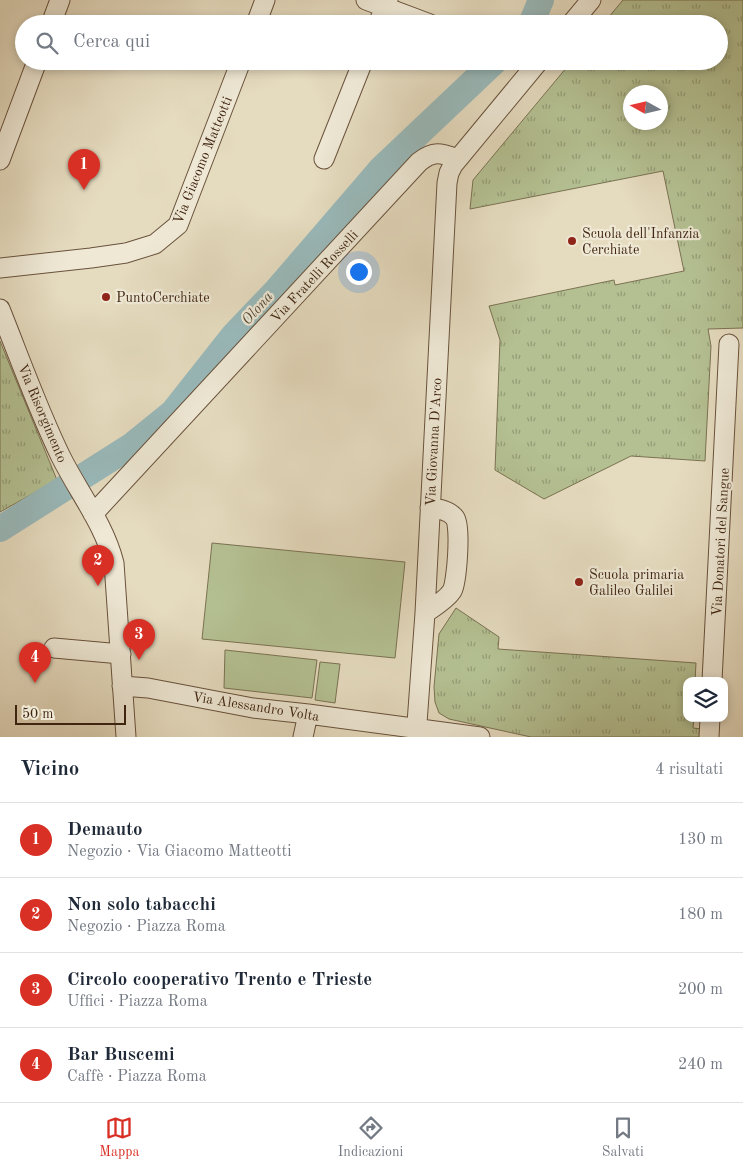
<!DOCTYPE html>
<html lang="it">
<meta charset="utf-8">
<style>
:root{--surface:#fff;--page:#f2f2f3;--text:#1f2937;--muted:#747a83;--line:#e0e1e3;--accent:#d93025}
body{margin:0;font-family:"Old Standard TT",serif;background:var(--page);color:var(--text)}
.controls{position:absolute;right:15px;bottom:15px;display:grid;overflow:hidden;border-radius:10px;box-shadow:0 2px 8px #0003}
.controls button{width:45px;height:45px;display:grid;place-items:center;padding:0;border:0;border-bottom:1px solid var(--line);background:var(--surface);color:var(--text);font:25px sans-serif}
.compass{position:absolute;left:623px;top:85px;width:45px;height:45px;border-radius:50%;background:var(--surface);box-shadow:0 2px 8px #0003;rotate:278deg}
.scale{position:absolute;left:15px;bottom:12px;width:111px;box-sizing:border-box;padding-left:5px;border:2px solid #402511;border-top:0;font-size:14px;line-height:18px;white-space:nowrap;color:#402511;-webkit-text-stroke:4px #eee8d5;paint-order:stroke}
.you{position:absolute;left:358px;top:271px;width:18px;height:18px;margin:-12px;border:4px solid #fff;border-radius:50%;background:#1a73e8;box-shadow:0 0 0 8px #1a73e833}
.badge{display:grid;place-items:center;width:32px;height:32px;border-radius:50%;background:var(--accent);color:#fff;font-size:16px;font-weight:700}
.pin{position:absolute;translate:-50% -41px;filter:drop-shadow(0 1px 2px #0008)}
.pin::after{content:'';position:absolute;top:26px;width:18px;height:15px;background:inherit;clip-path:polygon(0 0,100% 0,50% 100%)}
.list{margin:0;padding:0;list-style:none}
h2{display:flex;justify-content:space-between;align-items:center;height:65px;margin:0;padding:0 20px;font-size:21px}
h2 small{font-size:16px;font-weight:400;color:var(--muted)}
.list li{display:grid;grid-template-columns:32px 1fr auto;gap:15px;align-items:center;box-sizing:border-box;height:75px;padding:0 20px;border-top:1px solid var(--line)}
.list b{display:block;font-size:19px;white-space:nowrap}
.list p{margin:0;font-size:16px;white-space:nowrap;color:var(--muted)}
.list em{font-size:16px;font-style:normal;color:var(--muted)}
.icon{flex:none;width:28px;height:28px;fill:none;stroke:currentColor;stroke-width:2;stroke-linecap:round;stroke-linejoin:round}
.map{position:relative;flex:none;width:743px;height:737px;overflow:hidden}
.search{position:absolute;background:var(--surface);box-shadow:0 2px 8px #0003;left:15px;right:15px;top:15px;height:55px;display:flex;align-items:center;gap:12px;box-sizing:border-box;padding:0 18px;border-radius:28px;color:var(--muted);font-size:19px}
.sheet{height:365px;background:var(--surface)}
nav{display:flex;justify-content:space-around;align-items:center;box-sizing:border-box;height:70px;border-top:1px solid var(--line);background:var(--surface);font-size:14px;color:var(--muted)}
nav a{display:grid;justify-items:center;gap:2px}
nav .on{color:var(--accent)}
.map>svg:first-child{display:block}
.park{fill:url(#park-tufts);stroke:#7a7252;fill-rule:evenodd}
.pitch{fill:#b4c092;stroke:#7a7252}
.lines{fill:none;stroke-linecap:round;stroke-linejoin:round}
.river{stroke:#99b9ba;stroke-width:26}
.minor-casing{stroke:#69523c;stroke-width:21}
.minor{stroke:#eee8d5;stroke-width:19}
.poi-dot{fill:#8f2418;stroke:#eee8d5;stroke-width:2}
.labels{text-anchor:middle;stroke-width:4.5;stroke-linejoin:round;paint-order:stroke}
.street-label{font-size:14px;fill:#402511;stroke:#eee8d5}
.poi-label{font-size:14px;fill:#402511;stroke:#eee8d5;text-anchor:start}
.water-label{font-size:15px;font-style:italic;fill:#564a3b;stroke:#eee8d5}
</style>
<div class="map">
<svg width="743" height="737" viewBox="0 0 743 737">
<defs>
<pattern id="park-tufts" width="24" height="20" patternUnits="userSpaceOnUse" patternTransform="scale(1.25)"><rect width="24" height="20" fill="#b4c092"/><path d="M3 7l-1-3M5 7V3M7 7l1-3M15 17l-1-3M17 17v-4M19 17l1-3" fill="none" stroke="#949c76"/></pattern>
</defs>
<rect width="100%" height="100%" fill="#e5dbbf"/>
<filter id="stains"><feTurbulence type="fractalNoise" baseFrequency=".004" numOctaves="4"/><feColorMatrix values="0 0 0 0 .2 0 0 0 0 .09 0 0 0 0 .02 0 0 0 .5 -.17"/></filter>
<radialGradient id="worn" r=".72"><stop offset=".6" stop-color="#630" stop-opacity="0"/><stop offset="1" stop-color="#630" stop-opacity=".3"/></radialGradient>
<path class="park" d="M623,0h120v328l-35,1 3,17 -6,115 -74,-5 -87,43 -49,-29 5,-130 -11,-34 125,-26 1,5 69,-14 -21,-100 -193,38 3,-29 99,-119h147v-37h-116zM660,92v30h-30v-30z
M0,341l57,139 -57,32z
M456,608l43,29 -1,12 198,14 -1,18h-8v37h7l-1,10 9,1 -1,8h-170l-82,-18 -10,-6 -4,-11 -1,-15 5,-53z"/>
<path class="pitch" d="M212,543l193,19 -10,96 -193,-19z
M225,650l92,10 -5,38 -88,-10z
M320,662l20,2 -5,39 -20,-3z"/>
<g class="lines">
<path class="river" d="M531,24l10,-24
M0,529l131,-83 42,-34 60,-76 43,-45 105,-122 114,-108"/>
<g class="minor-casing">
<path id="minor" d="M366,0l64,24
M51,24l9,-24
M256,24l9,-24
M378,24l10,-24
M571,24l20,-24
M324,159l39,-98
M0,160l37,-99
M0,268l91,-10 35,-5 29,-9 23,-19 63,-164
M0,309c20,50 38,101 61,148 18,36 43,67 53,106l12,174
M93,514l326,-352c15,-12 22,-9 39,-3
M425,613c9,-6 21,-13 27,-22 5,-9 9,-65 3,-73 -6,-8 -16,-9 -25,-10
M54,648l67,6
M712,681l17,-337
M122,686l26,2 105,20 55,6 172,23
M303,737l5,-23
M416,737l9,-124 22,-430 2,-10 4,-8 86,-104
M709,737l1,-19"/>
</g>
<use href="#minor" class="minor"/>
</g>
<g class="poi-dot">
<circle cx="572" cy="241" r="5"/>
<circle cx="106" cy="297" r="5"/>
<circle cx="579" cy="582" r="5"/>
</g>
<g class="labels">
<g class="street-label">
<text transform="translate(202 160) rotate(-68)" y="5">Via Giacomo Matteotti</text>
<text transform="translate(314 276) rotate(-47)" y="5">Via Fratelli Rosselli</text>
<text transform="translate(43 413) rotate(67)" y="5">Via Risorgimento</text>
<text transform="translate(433 442) rotate(-87)" y="5">Via Giovanna D'Arco</text>
<text transform="translate(720 542) rotate(-87)" y="5">Via Donatori del Sangue</text>
<text transform="translate(256 706) rotate(9)" y="5">Via Alessandro Volta</text>
</g>
<g class="poi-label">
<text x="582" y="238">Scuola dell'Infanzia<tspan x="582" dy="16">Cerchiate</tspan></text>
<text x="116" y="302">PuntoCerchiate</text>
<text x="589" y="579">Scuola primaria<tspan x="589" dy="16">Galileo Galilei</tspan></text>
</g>
<g class="water-label">
<text transform="translate(257 308) rotate(-49)" y="5">Olona</text>
</g>
</g>
<rect width="100%" height="100%" filter="url(#stains)"/>
<rect width="100%" height="100%" fill="url(#worn)"/>
</svg>
<div class="controls">
<button><svg class="icon" aria-label="layers" viewBox="0 0 24 24"><path d="M12 4l9 5-9 5-9-5zM3 14l9 5 9-5"/></svg></button>
</div>
<svg class="compass" viewBox="-18 -18 36 36"><path d="M0-13l5 13h-10z" fill="#e53935"/><path d="M0 13l5-13h-10z" fill="#747a83"/></svg>
<div class="scale">50 m</div>
<div class="you"></div>
<div class="pin badge" style="left:84px;top:190px">1</div>
<div class="pin badge" style="left:98px;top:586px">2</div>
<div class="pin badge" style="left:139px;top:660px">3</div>
<div class="pin badge" style="left:35px;top:683px">4</div>
<div class="search"><svg class="icon" aria-label="search" viewBox="0 0 24 24"><circle cx="10" cy="10" r="6"/><path d="M15 15l6 6"/></svg>Cerca qui</div>
</div>
<section class="sheet">
<h2>Vicino<small>4 risultati</small></h2>
<ul class="list">
<li><span class="badge">1</span><div><b>Demauto</b><p>Negozio · Via Giacomo Matteotti</p></div><em>130 m</em></li>
<li><span class="badge">2</span><div><b>Non solo tabacchi</b><p>Negozio · Piazza Roma</p></div><em>180 m</em></li>
<li><span class="badge">3</span><div><b>Circolo cooperativo Trento e Trieste</b><p>Uffici · Piazza Roma</p></div><em>200 m</em></li>
<li><span class="badge">4</span><div><b>Bar Buscemi</b><p>Caffè · Piazza Roma</p></div><em>240 m</em></li>
</ul>
</section>
<nav>
<a class="on"><svg class="icon" aria-label="map" viewBox="0 0 24 24"><path d="M3 6l6-2 6 2 6-2v14l-6 2-6-2-6 2zM9 4v14M15 6v14"/></svg>Mappa</a>
<a><svg class="icon" aria-label="directions" viewBox="0 0 24 24"><path d="M12 3l9 9-9 9-9-9zM9 14v-3h6M13 9l2 2-2 2"/></svg>Indicazioni</a>
<a><svg class="icon" aria-label="saved" viewBox="0 0 24 24"><path d="M7 4h10v16l-5-4-5 4z"/></svg>Salvati</a>
</nav>
